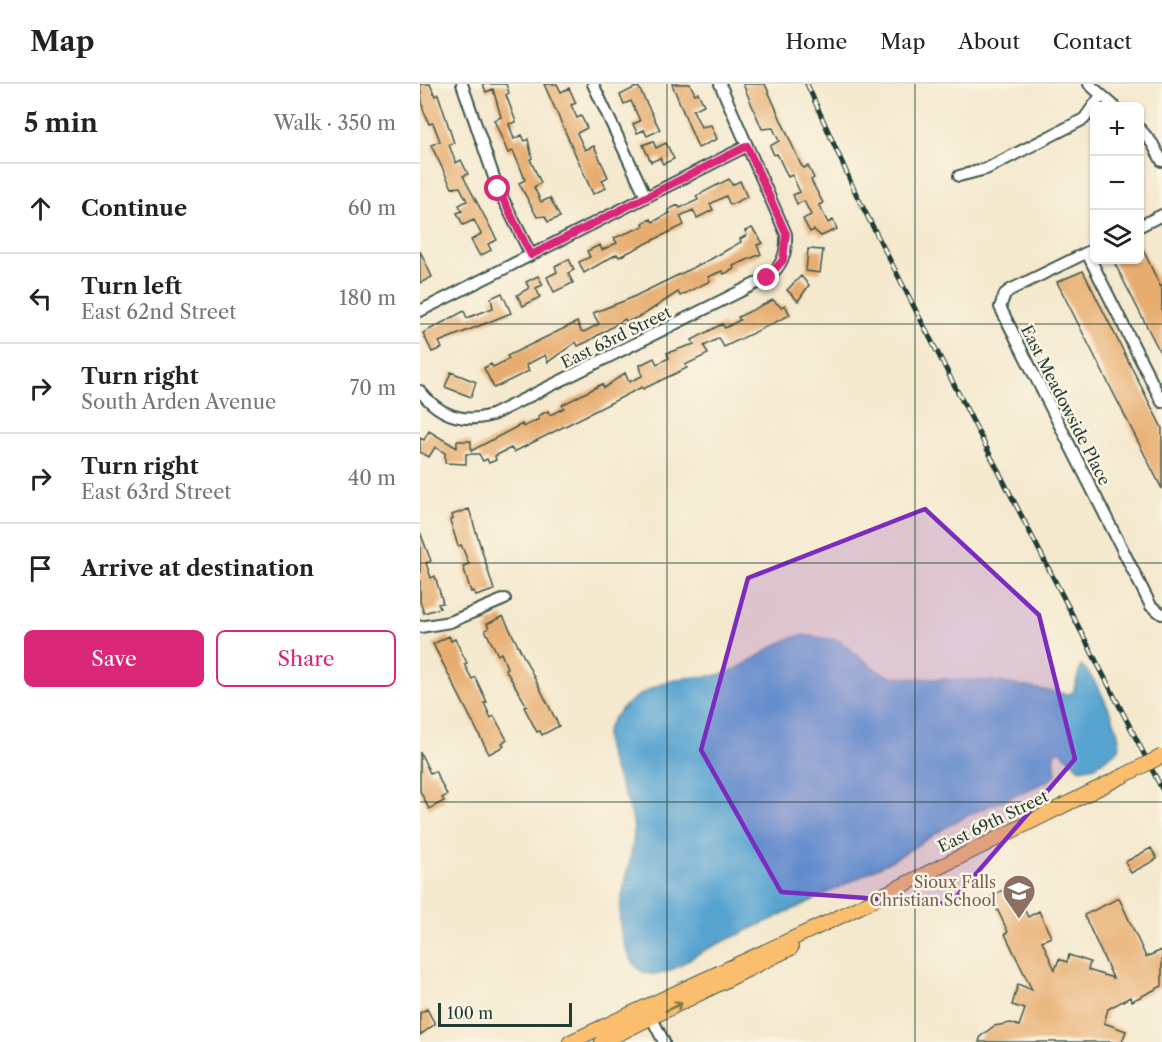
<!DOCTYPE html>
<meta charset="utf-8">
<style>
:root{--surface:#fff;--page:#f2f2f2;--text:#222;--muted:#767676;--line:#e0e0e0;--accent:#db2777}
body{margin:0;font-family:"Libre Caslon Text",serif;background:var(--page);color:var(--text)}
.controls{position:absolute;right:18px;top:18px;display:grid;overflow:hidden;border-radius:9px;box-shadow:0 2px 4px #0004}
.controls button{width:54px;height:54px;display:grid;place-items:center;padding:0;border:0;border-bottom:2px solid var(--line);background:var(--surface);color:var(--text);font:30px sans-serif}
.scale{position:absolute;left:18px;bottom:15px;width:134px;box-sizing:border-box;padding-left:6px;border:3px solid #1f3d34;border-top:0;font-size:16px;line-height:21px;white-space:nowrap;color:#1f3d34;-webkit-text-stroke:4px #fcf5e5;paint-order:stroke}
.stop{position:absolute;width:18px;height:18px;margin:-14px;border:4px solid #db2777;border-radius:50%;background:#fff}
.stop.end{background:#db2777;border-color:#fff;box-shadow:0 2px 6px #0008}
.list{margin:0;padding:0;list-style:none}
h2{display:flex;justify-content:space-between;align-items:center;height:78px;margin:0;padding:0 24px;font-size:26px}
h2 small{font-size:20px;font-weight:400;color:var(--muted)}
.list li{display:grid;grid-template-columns:39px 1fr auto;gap:18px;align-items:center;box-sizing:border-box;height:90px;padding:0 24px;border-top:2px solid var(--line)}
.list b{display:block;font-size:22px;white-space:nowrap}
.list p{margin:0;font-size:20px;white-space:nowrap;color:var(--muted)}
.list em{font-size:20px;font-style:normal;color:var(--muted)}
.actions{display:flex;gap:12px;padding:18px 24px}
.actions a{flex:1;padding:14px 0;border:2px solid var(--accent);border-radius:9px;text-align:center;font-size:21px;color:var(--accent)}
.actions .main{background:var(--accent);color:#fff}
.icon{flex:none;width:33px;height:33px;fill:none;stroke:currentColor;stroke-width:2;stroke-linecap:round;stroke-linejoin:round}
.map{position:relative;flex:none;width:742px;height:958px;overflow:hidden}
header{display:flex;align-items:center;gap:36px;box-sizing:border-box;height:84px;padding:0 30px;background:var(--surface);border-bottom:2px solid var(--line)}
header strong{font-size:28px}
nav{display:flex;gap:33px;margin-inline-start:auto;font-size:21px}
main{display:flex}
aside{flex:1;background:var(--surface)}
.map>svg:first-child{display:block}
.water{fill:#57a3d0;stroke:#3b7082;stroke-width:1.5}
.building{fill:#e7ad6f}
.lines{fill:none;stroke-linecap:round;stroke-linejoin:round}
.minor-casing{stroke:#3f574b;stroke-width:14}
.major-casing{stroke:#3f574b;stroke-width:16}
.minor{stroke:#fff;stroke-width:10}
.major{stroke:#fbbe6e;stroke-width:14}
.rail-casing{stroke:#1f3d34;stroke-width:5}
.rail{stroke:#fcf5e5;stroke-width:3;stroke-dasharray:9;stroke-linecap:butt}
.major-bridge-casing{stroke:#3f574b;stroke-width:16;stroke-linecap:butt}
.major-bridge{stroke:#fbbe6e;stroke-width:14}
.oneway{stroke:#82774e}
.route{stroke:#db2777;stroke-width:8}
.marked{fill:#7b2cbf;fill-opacity:0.2;stroke:#7b2cbf;stroke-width:4.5;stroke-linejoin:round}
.grid{fill:none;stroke:#1f3d34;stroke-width:1.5;stroke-opacity:0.55}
.labels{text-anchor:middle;stroke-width:5;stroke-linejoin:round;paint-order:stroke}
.street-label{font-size:16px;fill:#1f3d34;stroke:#fcf5e5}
.education-label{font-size:16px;fill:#785e54;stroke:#fcf5e5;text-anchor:end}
</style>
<header>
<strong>Map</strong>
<nav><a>Home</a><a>Map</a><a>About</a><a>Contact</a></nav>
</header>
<main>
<aside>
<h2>5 min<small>Walk · 350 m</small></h2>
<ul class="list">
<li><svg class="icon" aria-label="ahead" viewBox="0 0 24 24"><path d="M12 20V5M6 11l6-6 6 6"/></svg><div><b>Continue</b></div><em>60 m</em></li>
<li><svg class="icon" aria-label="left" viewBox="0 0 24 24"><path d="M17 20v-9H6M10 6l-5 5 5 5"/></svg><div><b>Turn left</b><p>East 62nd Street</p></div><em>180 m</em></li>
<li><svg class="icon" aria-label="right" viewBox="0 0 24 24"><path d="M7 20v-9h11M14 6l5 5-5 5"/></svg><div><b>Turn right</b><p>South Arden Avenue</p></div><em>70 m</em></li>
<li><svg class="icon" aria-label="right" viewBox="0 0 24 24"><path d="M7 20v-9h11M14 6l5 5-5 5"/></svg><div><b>Turn right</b><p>East 63rd Street</p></div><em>40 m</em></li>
<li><svg class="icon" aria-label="arrive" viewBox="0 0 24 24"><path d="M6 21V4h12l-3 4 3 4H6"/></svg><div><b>Arrive at destination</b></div></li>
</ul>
<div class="actions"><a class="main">Save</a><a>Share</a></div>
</aside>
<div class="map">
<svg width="742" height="958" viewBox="0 0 742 958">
<rect width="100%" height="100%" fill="#fcf5e5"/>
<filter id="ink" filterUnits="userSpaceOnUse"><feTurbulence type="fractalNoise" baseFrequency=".0167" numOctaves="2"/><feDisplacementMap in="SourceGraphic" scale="12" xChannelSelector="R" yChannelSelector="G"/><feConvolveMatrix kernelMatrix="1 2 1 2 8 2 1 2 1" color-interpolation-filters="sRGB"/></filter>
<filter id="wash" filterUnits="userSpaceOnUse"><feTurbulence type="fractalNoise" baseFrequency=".008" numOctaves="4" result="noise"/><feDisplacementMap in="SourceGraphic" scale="24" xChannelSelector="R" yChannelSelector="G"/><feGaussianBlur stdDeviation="1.35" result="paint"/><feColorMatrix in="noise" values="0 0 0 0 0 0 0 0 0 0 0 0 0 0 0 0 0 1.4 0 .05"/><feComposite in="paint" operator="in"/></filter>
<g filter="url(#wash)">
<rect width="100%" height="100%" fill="#f4e8cd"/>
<path class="water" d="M382,551l36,5 40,31 13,6 102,4 73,13 7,-1 8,-28c14,10 42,67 38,84l-23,17 -17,3 -19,-19 -6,3 2,22 -7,5c-29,15 -61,25 -90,40 -25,13 -47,30 -72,43 -60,32 -121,59 -182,87 -16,8 -36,27 -55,24 -10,-1 -16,-9 -20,-17 -24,-45 1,-77 4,-123 2,-33 -38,-83 -26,-107 14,-26 48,-45 77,-49 15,-2 31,0 46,-7 24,-10 44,-30 71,-36z"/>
<g id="blocks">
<path class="building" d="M0,0h10l5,12 3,-2 16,49 -5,2 7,18 5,-3 7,14 -5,2 34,64 -9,4 3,6 -11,6 -9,-16 10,-6 -7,-14 -11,5 -6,-12 5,-2 -3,-6 8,-4 -7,-14 -8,1 -21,-43 9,-4 -7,-18 -4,1 -6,-15z
M63,0h23l3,9 -3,2 10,27 -7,2 5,15 8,-4 3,6 3,-2 4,19 -2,1 11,24 -7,4 7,15 9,-4 10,19 -12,5 -3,-6 -8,1 -18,-34 6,-3 -4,-11 -8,-18 -5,2 -14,-33 7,-3 -8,-28 -7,3z
M124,0h13l4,8 8,-4 7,15 -5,2 6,13 4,-2 6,12 -10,5 8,17 9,-4 14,31 -6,3 4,8 -13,6z
M252,0h18l5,10 3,-1 6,12 -11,5 8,17 10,-2 6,14 -19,9z
M323,0h22l36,81 3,3 4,-2 6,12 -3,2 12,23 -4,2 9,18 5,-3 4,9 -16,7 -7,-6 -4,2 -7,-13 8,-4 -7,-14 -7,3 -4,-9 7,-3 -8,-17 -4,2 -11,-23 -3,1 -4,-9 9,-5 -6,-13 -11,1z
M218,2l22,44 -13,6 -3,-6 -7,3 -4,-9 7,-3 -9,-20 -7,3 -4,-9z
M233,57l3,7 10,-5 8,16 -11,5 -3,-6 -9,4 -8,-17z
M309,95l3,6 8,-4 7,16 -17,8 -4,-9 -16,8 3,6 -16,8 -4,-8 -13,6 4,9 -65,32 -2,-3 -33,19 -5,-11 11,-5 -3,-6 13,-6 2,5 15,-7 -3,-5 30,-12 -1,-3 8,-4 2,3 17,-9 -2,-3 10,-5 2,3 18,-8 -2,-4z
M332,144l11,15 -6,2 4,9 -28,12 1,3 -10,5 -2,-3 -14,6 2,4 -30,15 -2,-4 -35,23 -16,7 -2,-3 -38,23 -9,4 -2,-4 -28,20 -3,-7 -19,10 3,6 -35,17 -10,-20 7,-4 2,3 16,-8 -2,-3 70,-34 4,9 3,1 15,-8 -6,-11 36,-14 82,-40 30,-17 -1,-3 7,-4 -2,-4z
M720,159l20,43 2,-1v71l-49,-96h27z
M388,165l15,1 -3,23 -14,-2z
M0,167l12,26 -12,6z
M149,175l5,11 -6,3 5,10 -19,9 -7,-15 10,-5 -2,-6z
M663,187l79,157v61l-105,-207z
M118,192l5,9 -7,3 4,9 -17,9 -6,-11 12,-7 -3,-6z
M381,192l8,9 -11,16 -11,-11z
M82,209l9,20 -72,29 3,6 -10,4 -9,-19 41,-22 3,7 26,-10 -2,-10z
M353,216l8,7 4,-2 5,10 -66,32 -5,-9 -15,8 4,8 -23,11 2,3 -44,21 -1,-2 -128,65 -3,-4 -16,8 1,4 -7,3 -2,-4 -4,2 -4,-7h-13v10l-21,-1v-10l-10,-6 -6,10 -9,-5v-14l4,2 5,-9 28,17v-7h14v10l51,-27 1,3 16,-8 -1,-3 10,-5 2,4 14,-7 -2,-3 40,-21 2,4 21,-15 4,9 13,-6 -2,-11 14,-7 3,6 12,-6 -2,-5 27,-9 -2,-4 30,-16 3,4 15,-8 -2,-3z
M31,288l25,10 -5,15 -26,-10z
M49,425l25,81 -18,6 -2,-5 -3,1 -8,-26 6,-2 -6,-15 -2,-4 -3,1 -8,-26 3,-1 -1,-4z
M0,448l11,29 -5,2 5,15 4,-2 8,27 -5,1 2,4 -16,5 -4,-11z
M83,532l56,110 -17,9 -2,-4 -3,1 -13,-25 3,-1 -22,-37 2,-1 -6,-15 -3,2 -13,-25 4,-2 -2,-4z
M29,552l2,5 4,-2 12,24 -3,1 8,15 3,-2 12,25 -3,1 7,15 3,-2 13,24 -5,3 2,3 -15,8 -56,-110z
M0,668l10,21 5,-2 12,24 -5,3 2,3 -15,8 -9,-18z
M731,764l6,11 -26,14 -6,-11z
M593,801l15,32 11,-6 12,26 -9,4 13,29 4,-11 8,3 2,-7 21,7 -2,8 25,8 -29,-63 35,-17 27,59 16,-7v36l-30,15 -2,-4 -22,12 -4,14 22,8 -4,11h-143l2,-6 13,-10 17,-3 8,3 6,-17 -13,-4 6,-21 14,6 -27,-56 3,-2 -17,-36z
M7,925l8,15 -15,11v-22z"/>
</g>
</g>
<g filter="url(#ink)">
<use href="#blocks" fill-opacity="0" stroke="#3f574b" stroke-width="1.5"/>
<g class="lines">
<g class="minor-casing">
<path id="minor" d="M42,0l36,105 33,66
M173,0l53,113
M669,0l25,22
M720,45l12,14 10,18
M539,92l27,-7 98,-50 16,-22
M720,142l22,-11
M674,165l-84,41 -5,4 -5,13 151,299 11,8
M667,169l75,149
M0,227l327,-165
M0,307c19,24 42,33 72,24l275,-137c15,-12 20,-24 19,-44l-66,-150
M0,543l30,-5 55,-23
M229,929l15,29"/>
</g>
<g class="major-casing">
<path id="major" d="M150,958l269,-125 284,-141
M182,958l189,-94"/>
</g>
<use href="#minor" class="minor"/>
<use href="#major" class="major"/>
<g class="rail-casing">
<path id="rail" d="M387,0l50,112 305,593"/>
</g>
<use href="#rail" class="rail"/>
<g class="major-bridge-casing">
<path id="major-bridge" d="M703,692l39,-20"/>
</g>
<use href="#major-bridge" class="major-bridge"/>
</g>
<defs><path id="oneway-shaft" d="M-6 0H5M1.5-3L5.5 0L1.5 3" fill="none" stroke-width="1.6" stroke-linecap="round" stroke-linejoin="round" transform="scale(1.5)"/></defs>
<use class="oneway" href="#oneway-shaft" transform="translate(254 923) rotate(-26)"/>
</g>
<g class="lines" filter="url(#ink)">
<path class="route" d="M78,105l33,66 216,-109 39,88 -3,26 -16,18"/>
</g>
<path class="marked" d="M505,425l114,106 36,144 -125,145 -169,-12 -80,-142 47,-172z"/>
<path class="grid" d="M247,0v958M495,0v958M0,240h742M0,479h742M0,718h742"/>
<defs>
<g id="school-pin" transform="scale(1.725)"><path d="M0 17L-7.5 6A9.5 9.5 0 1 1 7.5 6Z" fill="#8d6e63" stroke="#fcf5e5"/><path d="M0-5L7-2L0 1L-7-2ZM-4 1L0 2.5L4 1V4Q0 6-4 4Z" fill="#fff"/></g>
</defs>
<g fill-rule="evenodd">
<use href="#school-pin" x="599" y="807"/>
</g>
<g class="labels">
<g class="street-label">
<text transform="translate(196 253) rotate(-26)" y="6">East 63rd Street</text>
<text transform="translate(646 321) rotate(63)" y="6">East Meadowside Place</text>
<text transform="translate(573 737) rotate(-26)" y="6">East 69th Street</text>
</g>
<g class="education-label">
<text x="576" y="804">Sioux Falls<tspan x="576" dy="18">Christian School</tspan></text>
</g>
</g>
</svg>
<div class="controls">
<button>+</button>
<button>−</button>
<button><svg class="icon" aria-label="layers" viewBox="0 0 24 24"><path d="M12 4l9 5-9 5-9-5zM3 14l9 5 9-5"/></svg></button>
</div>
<div class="scale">100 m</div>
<div class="stop" style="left:78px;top:105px"></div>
<div class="stop end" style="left:347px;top:194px"></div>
</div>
</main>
